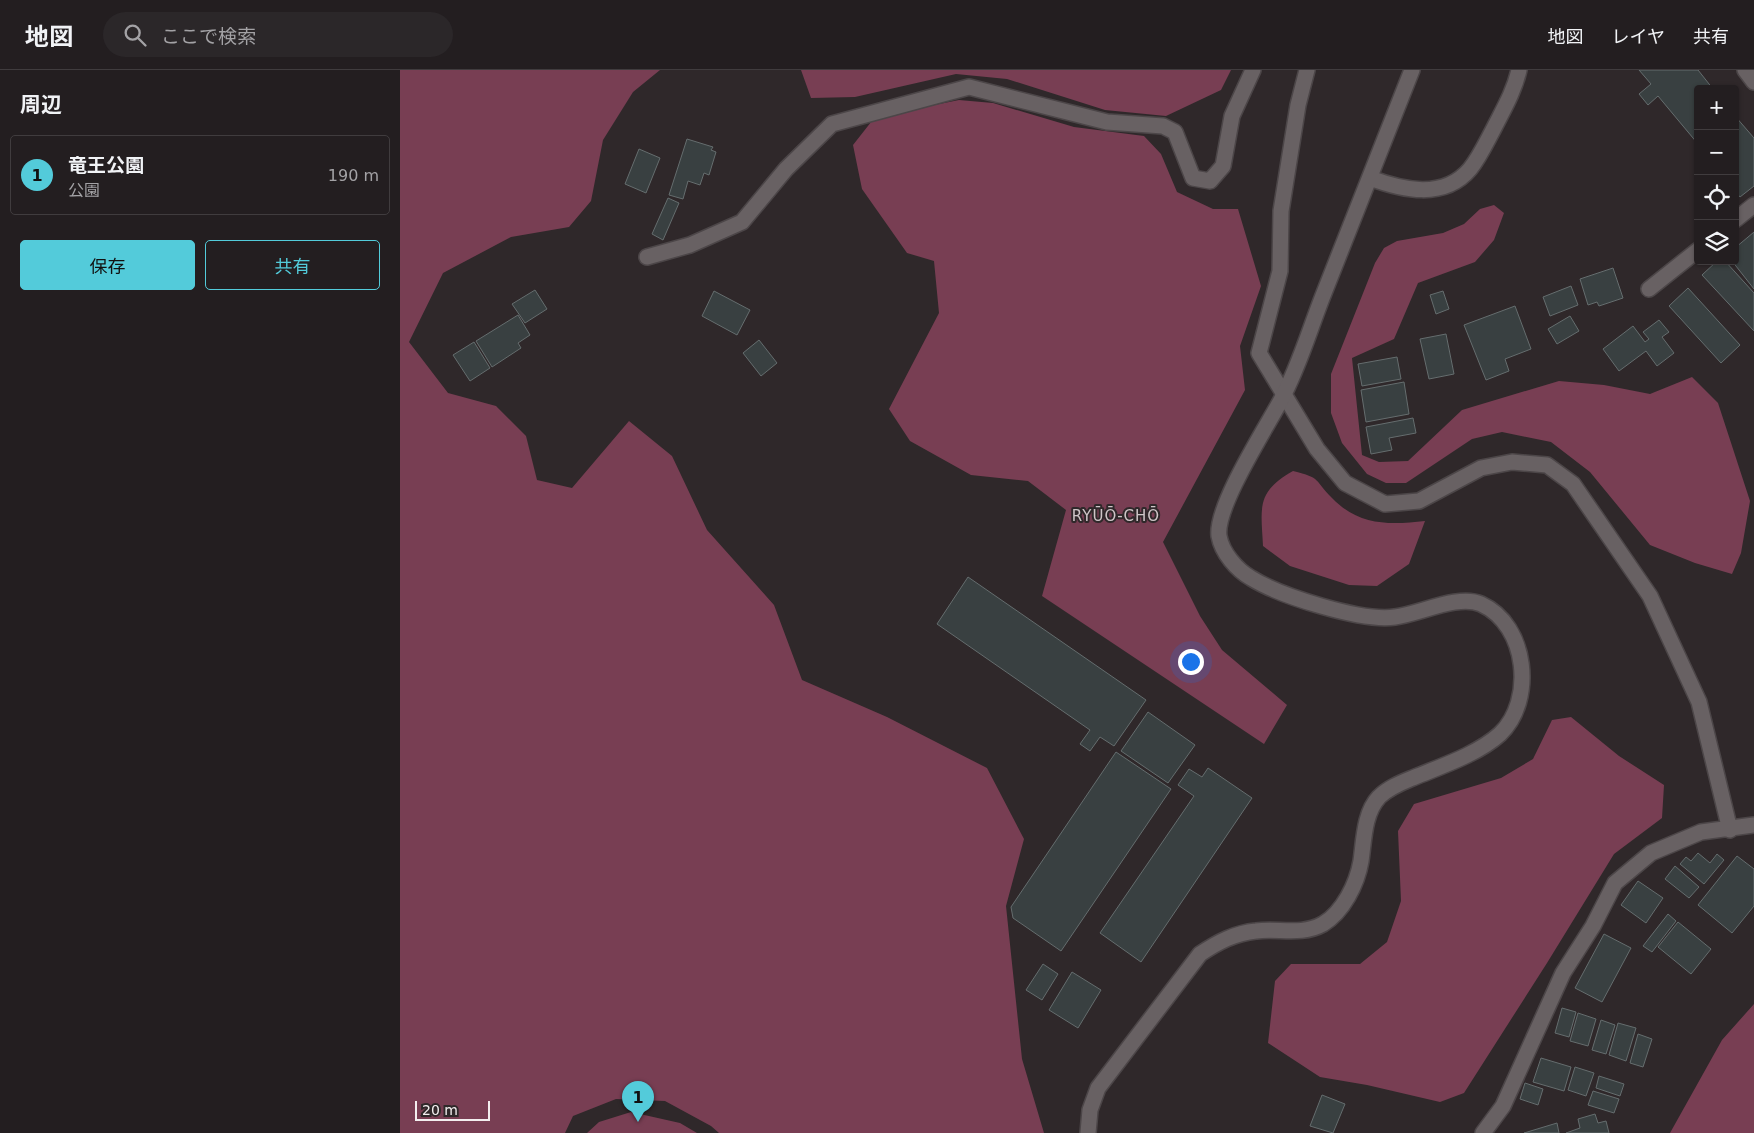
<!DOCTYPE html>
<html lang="ja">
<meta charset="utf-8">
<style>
:root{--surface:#231e20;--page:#2b2729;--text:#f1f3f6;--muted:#a3a2a5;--line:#403c3e;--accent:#53cbda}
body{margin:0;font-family:"DejaVu Sans","Noto Sans JP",sans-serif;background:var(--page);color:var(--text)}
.controls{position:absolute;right:15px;top:15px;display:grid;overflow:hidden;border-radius:5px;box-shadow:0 1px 4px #0004}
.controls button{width:45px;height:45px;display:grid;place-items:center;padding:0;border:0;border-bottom:1px solid var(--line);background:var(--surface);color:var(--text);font:25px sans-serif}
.scale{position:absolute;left:15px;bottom:12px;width:75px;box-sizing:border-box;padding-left:5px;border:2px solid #f3eeef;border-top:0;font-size:14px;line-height:18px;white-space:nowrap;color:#f3eeef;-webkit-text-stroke:4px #2f282a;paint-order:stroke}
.you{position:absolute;left:790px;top:591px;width:18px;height:18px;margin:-12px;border:4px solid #fff;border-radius:50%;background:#1a73e8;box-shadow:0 0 0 8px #1a73e833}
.badge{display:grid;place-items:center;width:32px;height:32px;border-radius:50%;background:var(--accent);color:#111;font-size:16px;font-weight:700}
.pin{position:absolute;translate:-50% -41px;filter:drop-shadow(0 1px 2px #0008)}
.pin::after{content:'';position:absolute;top:26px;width:18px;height:15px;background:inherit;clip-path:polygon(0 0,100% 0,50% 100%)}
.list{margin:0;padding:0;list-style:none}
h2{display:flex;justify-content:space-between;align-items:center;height:65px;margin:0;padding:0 20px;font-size:21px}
h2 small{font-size:16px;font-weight:400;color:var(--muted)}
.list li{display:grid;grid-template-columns:32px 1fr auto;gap:15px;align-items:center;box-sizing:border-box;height:80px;margin:0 10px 10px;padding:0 10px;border:1px solid var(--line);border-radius:5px}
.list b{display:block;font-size:19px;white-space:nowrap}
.list p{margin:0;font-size:16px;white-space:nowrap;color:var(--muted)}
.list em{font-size:16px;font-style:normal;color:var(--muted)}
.actions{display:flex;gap:10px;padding:15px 20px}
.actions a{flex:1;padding:11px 0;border:1px solid var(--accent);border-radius:5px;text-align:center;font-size:18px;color:var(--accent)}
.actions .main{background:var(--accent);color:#111}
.icon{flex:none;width:28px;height:28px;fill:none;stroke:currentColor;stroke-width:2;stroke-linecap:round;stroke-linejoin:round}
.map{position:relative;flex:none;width:1354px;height:1063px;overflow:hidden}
header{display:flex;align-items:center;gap:30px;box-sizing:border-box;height:70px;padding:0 25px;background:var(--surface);border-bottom:1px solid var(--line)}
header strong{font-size:24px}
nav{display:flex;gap:28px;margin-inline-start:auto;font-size:18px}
.search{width:350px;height:45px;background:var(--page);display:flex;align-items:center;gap:12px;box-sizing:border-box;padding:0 18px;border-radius:28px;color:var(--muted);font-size:19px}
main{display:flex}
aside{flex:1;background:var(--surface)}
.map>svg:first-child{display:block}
.green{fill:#783e53}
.building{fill:#394041;stroke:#656d6e}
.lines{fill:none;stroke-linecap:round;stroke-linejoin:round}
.minor-casing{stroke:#4c4648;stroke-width:18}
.tertiary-casing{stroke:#4c4648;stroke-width:18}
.minor{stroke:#686163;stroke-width:15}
.tertiary{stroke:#686163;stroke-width:15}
.labels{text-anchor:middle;stroke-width:4;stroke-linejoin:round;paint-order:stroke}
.neighbourhood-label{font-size:15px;letter-spacing:1px;fill:#cfc6c8;stroke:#2f282a}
</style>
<header>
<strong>地図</strong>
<div class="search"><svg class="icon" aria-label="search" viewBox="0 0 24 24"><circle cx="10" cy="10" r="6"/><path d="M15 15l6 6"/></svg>ここで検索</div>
<nav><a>地図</a><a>レイヤ</a><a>共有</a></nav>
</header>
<main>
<aside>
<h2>周辺<small></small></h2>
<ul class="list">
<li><span class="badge">1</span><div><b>竜王公園</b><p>公園</p></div><em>190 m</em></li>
</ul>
<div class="actions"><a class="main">保存</a><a>共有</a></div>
</aside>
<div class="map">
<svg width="1354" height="1063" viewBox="0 0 1354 1063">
<rect width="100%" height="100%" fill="#2f282a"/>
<path class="green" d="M0,0h260l-27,22 -30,48 -12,61 -22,26 -58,10 -68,36 -34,69 39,51 48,13 30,30 11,44 35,8 57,-67 43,35 35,74 67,75 28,75 85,37 100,51 37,71 -18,67 16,153 22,74h-325l-8,-7 -46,-25 -49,-2 -43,17 -8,17h-165z
M401,0h430l-10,20 -55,26 -61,-6 -98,-31 -51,-5 -101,23 -44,1z
M559,30l34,3 81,24 70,9 17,18 16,38 36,17h25l23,77 -21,60 5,44 -82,152 37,74 22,34 65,55 -23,39 -222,-148 24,-86 -38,-29 -57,-6 -61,-34 -21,-32 50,-96 -5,-52 -27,-8 -45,-64 -9,-44 22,-28z
M1094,135l10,8 -10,27 -19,22 -57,21 -24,56 -42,19 10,97 17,7 29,-1 54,-51 97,-29 45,4 46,9 42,-17 26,26 32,98 -9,52 -9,21 -37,-11 -45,-18 -60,-73 -39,-30 -49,-10 -30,7 -66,44h-20l-19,-9 -25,-31 -11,-30v-39l44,-111 9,-15 13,-7 46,-8 21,-9 16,-15z
M893,401c29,7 21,9 39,27 27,28 58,27 93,23l-16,43 -32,22 -28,-1 -59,-19 -27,-20c-2,-39 -7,-54 30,-75z
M1171,647l48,39 45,29 -2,33 -48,36 -67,109 -83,130 -24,9 -73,-17 -47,-8 -52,-34 7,-62 16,-17h69l27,-22 14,-41 -3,-70 16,-27 87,-26 32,-19 19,-39z
M1354,934v129h-84l52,-93z
M231,1042l49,11 17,10h-110l12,-11z"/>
<path class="building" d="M1239,0h59l15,19h-15v55l-40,-48 -10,9 -9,-11 12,-10z
M1335,46l19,22v48l-14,11 -5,-6z
M287,69l26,8 -2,3 5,2 -7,23 -5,-2 -4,12 -12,-4 -5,18 -14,-4z
M239,79l21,9 -14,35 -21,-9z
M268,128l11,5 -16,37 -11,-6z
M1354,162v57l-22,-28h3v-13z
M1317,191h8l29,32v38l-52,-56z
M1213,198l10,30 -24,8 -2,-4 -9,3 -8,-26z
M1171,216l7,19 -28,11 -7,-19z
M1288,218l52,57 -19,18 -52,-57z
M135,220l12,19 -22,14 -13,-19z
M314,221l36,19 -13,25 -35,-19z
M1043,221l6,18 -13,5 -6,-19z
M1115,236l16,43 -26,10 4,12 -23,9 -22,-55z
M118,245l12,20 -12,8 3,5 -29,19 -16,-26z
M1170,246l9,15 -22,13 -9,-15z
M1259,250l10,12 -7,5 12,16 -17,13 -11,-15 -27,20 -16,-22 30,-23 12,16 4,-3 -6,-7z
M1046,264l8,40 -25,5 -9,-40z
M359,270l18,23 -16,13 -18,-23z
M74,272l16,26 -20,13 -17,-26z
M997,287l4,22 -39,7 -4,-22z
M1004,312l5,32 -43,8 -5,-32z
M1013,348l3,15 -27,5 3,12 -21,4 -5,-27z
M568,507l178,123 -32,46 -14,-9 -10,14 -10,-7 10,-14 -153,-106z
M748,642l47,33 -27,38 -47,-32z
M716,682l55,37 -110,162 -48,-33 -2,-11z
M808,698l44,30 -111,164 -41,-29 94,-137 -16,-11 11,-16 13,8z
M1298,783l12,10 7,-9 7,6 -20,24 -24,-20 6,-7 5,4z
M1337,786l17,13v37l-22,27 -34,-28z
M1275,796l24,21 -10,11 -24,-19z
M1238,811l25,17 -17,25 -25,-18z
M1268,844l8,7 -24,31 -9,-6z
M1278,852l33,27 -20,25 -33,-27z
M1204,864l27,14 -29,54 -27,-14z
M643,894l15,10 -16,26 -16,-10z
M672,902l29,18 -23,38 -29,-18z
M1162,938l14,4 -7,25 -14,-4z
M1178,943l18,6 -8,27 -18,-5z
M1201,950l14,5 -9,29 -14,-4z
M1218,953l18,5 -10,33 -17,-6z
M1238,964l14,5 -9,28 -13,-4z
M1141,988l30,9 -7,24 -31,-9z
M1175,997l19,6 -8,23 -18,-6z
M1199,1006l25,8 -4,12 -24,-8z
M1125,1013l18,6 -5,16 -18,-6z
M1193,1021l26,8 -5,14 -26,-8z
M922,1025l23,9 -12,29 -23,-7z
M1195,1044l3,9 8,-2 3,12h-43l14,-5 -2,-9z
M1157,1053l2,10h-35z"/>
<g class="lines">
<g class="minor-casing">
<path id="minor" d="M907,0l-9,35 -17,106 -1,60 -21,82 58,96 28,34 40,21 34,-3 62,-33 31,-6 35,3 26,19 77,112 49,106 31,128
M1345,0l9,12
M1335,150l19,-15
M247,187l43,-12 52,-23 44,-53 46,-45 137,-37 138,35 56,4 12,6 18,46 17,3 13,-15 9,-50 21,-46
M1249,219l49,-39
M1083,1063l20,-27 60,-133 30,-47 22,-43 36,-30 50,-21 53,-7"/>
</g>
<g class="tertiary-casing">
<path id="tertiary" d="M970,108c32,12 74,22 100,-9 9,-11 16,-26 23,-39 10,-20 21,-38 26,-60
M688,1063l2,-23 8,-22 102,-134c18,-12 35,-21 56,-23 23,-3 45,5 67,-7 20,-12 34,-40 38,-63 3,-21 3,-48 18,-64 10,-10 24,-15 36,-20 27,-11 63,-23 85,-43 35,-33 28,-109 -19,-130 -23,-10 -61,10 -86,13 -33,5 -115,-21 -144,-39 -14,-8 -29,-25 -32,-42 -4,-29 47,-108 62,-136 18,-33 29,-72 43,-107 30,-75 59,-149 88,-223"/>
</g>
<use href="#minor" class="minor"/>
<use href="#tertiary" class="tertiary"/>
</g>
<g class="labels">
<g class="neighbourhood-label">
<text x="716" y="451">RYŪŌ-CHŌ</text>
</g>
</g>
</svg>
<div class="controls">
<button>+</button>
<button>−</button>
<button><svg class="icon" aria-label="locate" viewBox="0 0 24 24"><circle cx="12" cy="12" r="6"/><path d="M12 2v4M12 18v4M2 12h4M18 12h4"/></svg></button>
<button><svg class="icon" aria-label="layers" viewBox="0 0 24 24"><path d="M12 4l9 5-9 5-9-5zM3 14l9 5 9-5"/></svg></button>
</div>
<div class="scale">20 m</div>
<div class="you"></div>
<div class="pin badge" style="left:238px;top:1052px">1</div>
</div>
</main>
